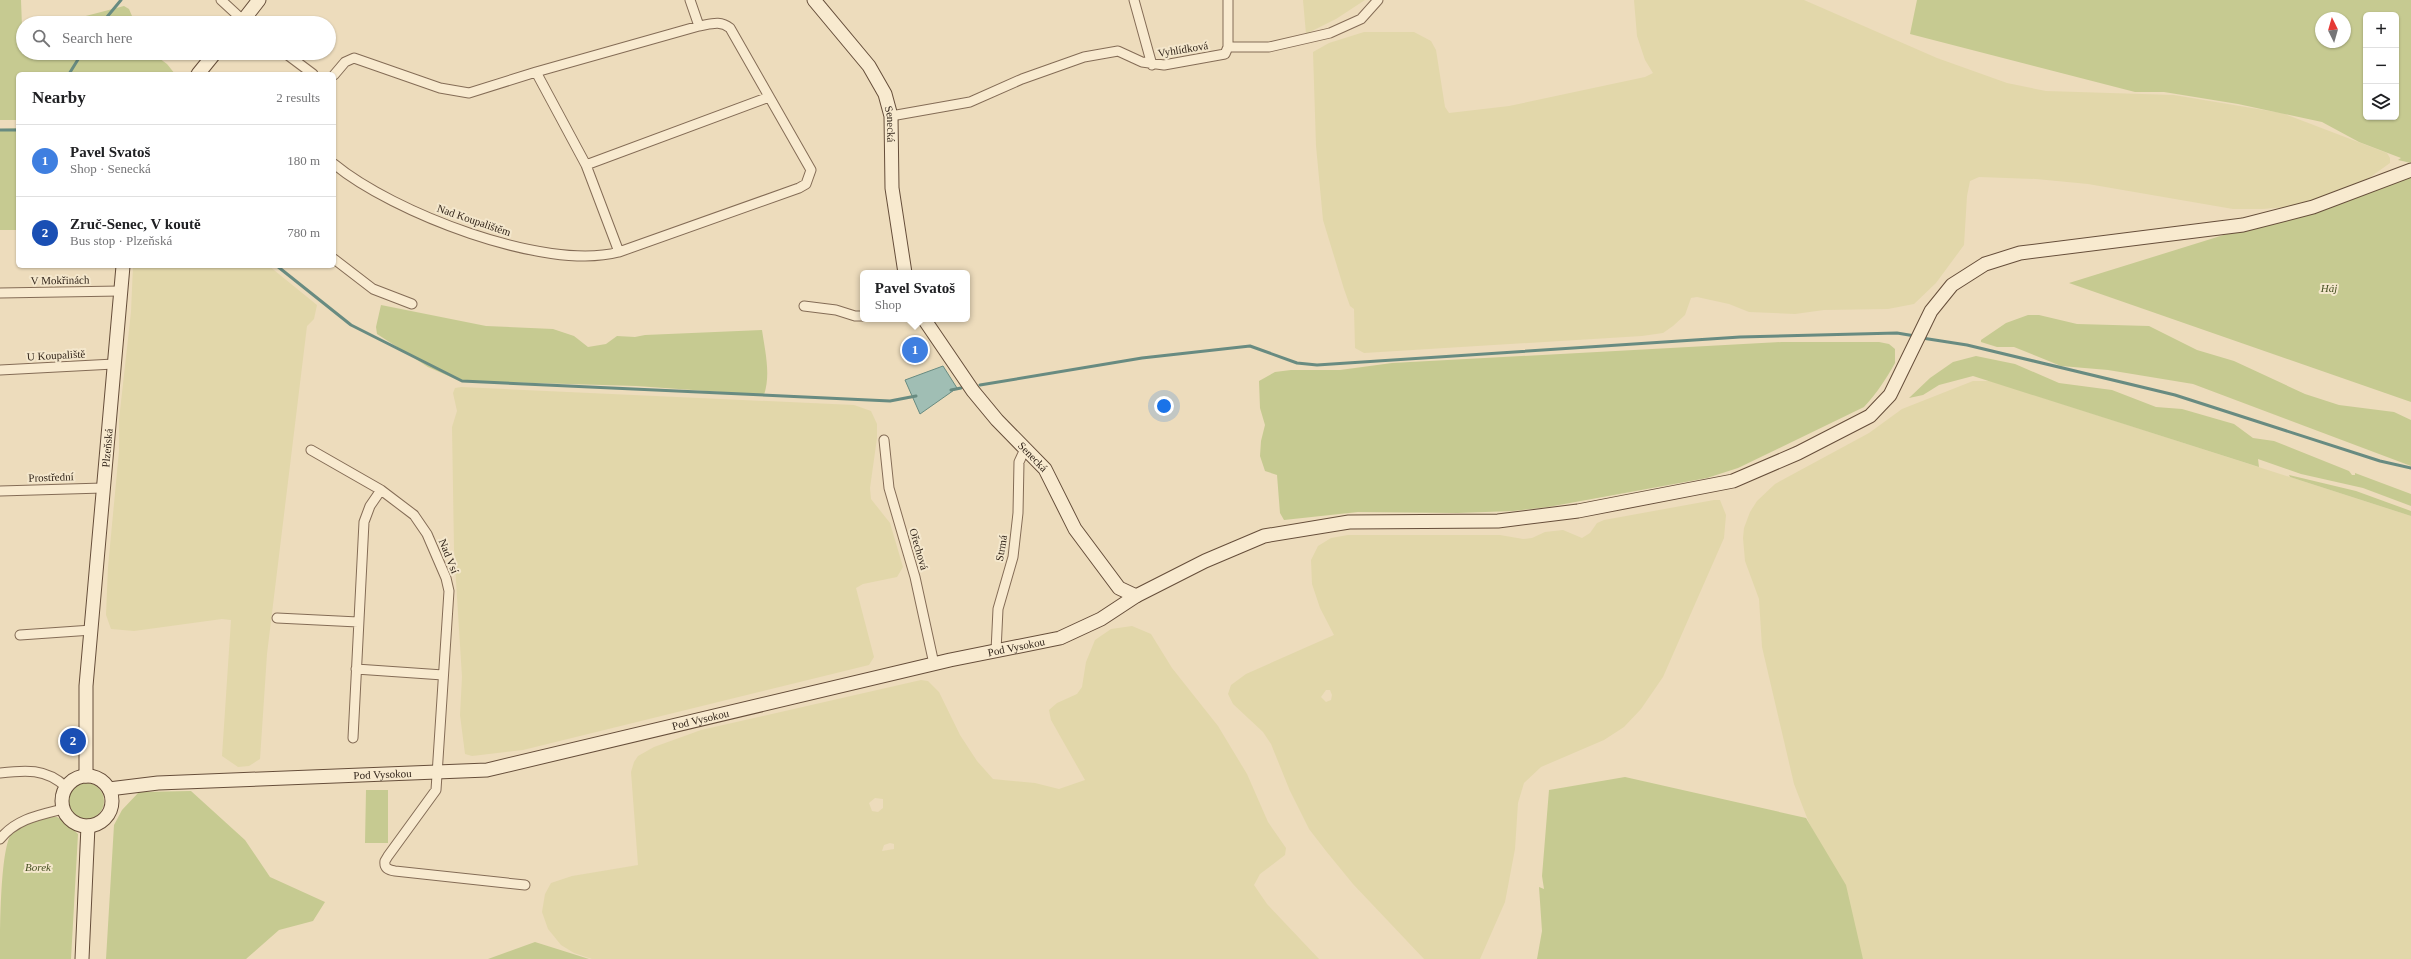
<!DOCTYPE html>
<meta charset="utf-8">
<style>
:root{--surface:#fff;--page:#f2f2f2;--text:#202124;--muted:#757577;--line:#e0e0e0;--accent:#2563eb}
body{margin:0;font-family:"Times New Roman",serif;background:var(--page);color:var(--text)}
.controls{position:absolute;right:12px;top:12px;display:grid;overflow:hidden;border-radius:6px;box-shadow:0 1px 3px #0004}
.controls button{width:36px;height:36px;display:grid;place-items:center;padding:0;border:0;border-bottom:1px solid var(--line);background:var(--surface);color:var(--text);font:20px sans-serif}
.compass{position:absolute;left:2315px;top:12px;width:36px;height:36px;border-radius:50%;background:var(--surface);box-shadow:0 1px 3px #0004;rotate:355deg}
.you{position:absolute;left:1164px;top:406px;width:14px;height:14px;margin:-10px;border:3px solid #fff;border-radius:50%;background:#1a73e8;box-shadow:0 0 0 6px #1a73e833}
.badge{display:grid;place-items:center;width:26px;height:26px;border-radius:50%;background:var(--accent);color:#fff;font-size:13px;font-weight:700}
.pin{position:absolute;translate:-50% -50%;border:2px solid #fff;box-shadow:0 1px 4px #0006}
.popup{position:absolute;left:860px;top:270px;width:110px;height:52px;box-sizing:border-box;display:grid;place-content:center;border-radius:6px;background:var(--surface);filter:drop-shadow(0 1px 3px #0005);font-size:13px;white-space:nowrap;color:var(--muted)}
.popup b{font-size:15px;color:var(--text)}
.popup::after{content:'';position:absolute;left:50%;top:100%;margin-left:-8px;border:8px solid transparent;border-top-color:var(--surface)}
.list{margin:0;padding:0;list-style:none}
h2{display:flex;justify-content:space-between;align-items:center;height:52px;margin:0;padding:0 16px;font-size:17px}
h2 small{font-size:13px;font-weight:400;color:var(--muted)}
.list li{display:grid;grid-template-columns:26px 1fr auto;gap:12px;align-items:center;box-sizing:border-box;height:72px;padding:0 16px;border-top:1px solid var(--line)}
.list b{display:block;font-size:15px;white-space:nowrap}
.list p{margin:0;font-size:13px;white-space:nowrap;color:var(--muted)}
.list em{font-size:13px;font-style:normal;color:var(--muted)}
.icon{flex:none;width:22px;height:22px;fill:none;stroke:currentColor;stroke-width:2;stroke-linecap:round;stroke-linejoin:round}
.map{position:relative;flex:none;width:2411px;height:959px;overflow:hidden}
.search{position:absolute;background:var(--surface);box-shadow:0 1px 3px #0004;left:16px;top:16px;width:320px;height:44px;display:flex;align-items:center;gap:10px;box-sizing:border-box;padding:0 14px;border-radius:22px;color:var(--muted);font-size:15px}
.panel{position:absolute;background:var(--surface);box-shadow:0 1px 3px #0004;left:16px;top:72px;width:320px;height:196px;border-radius:6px}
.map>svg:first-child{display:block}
.farmland{fill:#e2d7aa;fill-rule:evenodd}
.green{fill:#c6ca91;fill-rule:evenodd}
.water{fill:#a0beb4;stroke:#688b81}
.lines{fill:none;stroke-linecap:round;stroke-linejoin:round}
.stream{stroke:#688b81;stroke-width:3}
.street-casing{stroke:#846c56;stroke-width:11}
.secondary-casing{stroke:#664e3a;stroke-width:15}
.street{stroke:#f8eacf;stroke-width:9}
.secondary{stroke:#f8eacf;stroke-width:13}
.labels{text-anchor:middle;stroke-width:4;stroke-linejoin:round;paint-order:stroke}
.street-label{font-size:11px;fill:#33261b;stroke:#f4e7cc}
.park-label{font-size:11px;font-style:italic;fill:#465022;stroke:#f4e7cc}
</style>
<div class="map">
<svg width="2411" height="959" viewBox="0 0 2411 959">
<rect width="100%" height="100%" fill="#eddcbc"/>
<path class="farmland" d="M1303,0h62l-29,19 -30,15z
M1634,0h170l133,58 70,25 39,8 128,4 108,18 105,40 3,5v5l-21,15 -33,16 -49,13 -24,2h-30l-145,-25 -52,-5 -57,-2 -9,4 -3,15 -3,49 -28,38 -22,21 -26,5 -64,1 -29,4 -46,-2 -20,-8 -32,-7 -6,1 -6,17 -12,11 -10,7 -21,3 -278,17 -9,-5 -1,-39 -4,-3 -6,-17 -21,-69 -7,-74 -3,-94 16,-9 35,-11h50l17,9 5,9 9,57 4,6 60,-7 136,-29 8,-4 -8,-13 -8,-24z
M133,266h136l48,39 -3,14 -7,7 -40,328 -7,105 -11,7 -11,1 -16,-11 9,-136 -9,-1 -88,12 -23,-2 -5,-14 2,-48 11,-116v-31l12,-108z
M1973,381h18l420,135v443h-548l-37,-105 -17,-31 -15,-39 -32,-137 -3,-48 -14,-38 -2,-23 1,-10 6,-16 7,-11 18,-17 94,-51 33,-24z
M461,387l393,18 17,6 6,13v14l-7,50 1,11 19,24 13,44 -6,10 -34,7 -7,4 18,69 -5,8 -346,85 -51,6 -7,-2 -5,-39 2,-38 -8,-128 -2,-122 5,-16 -4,-18 2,-5z
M1714,500h6l6,15 -2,23 -61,139 -22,32 -17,18 -20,13 -63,27 -17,16 -6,20 -3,46 -10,53 -25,57h-56l-71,-75 -27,-33 -17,-22 -19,-38 -19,-47 -8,-12 -30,-28 -5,-10 3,-9 15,-11 88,-39 -14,-27 -8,-24 -1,-24 7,-14 13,-8 17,-3h152l23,4 9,-1 13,-6 18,-2 19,8 8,-5 7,-10 7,-3zM1326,690h4l2,5 -1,5 -5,2 -5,-5z
M1132,626l19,8 21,34 46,58 29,48 21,48 18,26 -1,7 -25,19 -6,11 13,19 52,55h-727l-18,-6 -13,-8 -13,-16 -6,-17 3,-18 6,-11 21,-7 66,-11 -7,-93 3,-10 4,-6 16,-9 47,-17 220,-50 7,1 11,11 21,43 17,26 16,18 42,4 24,6 26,-9 -34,-60 -2,-10 8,-7 20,-9 5,-7 4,-25 9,-22 16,-11zM875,798l8,1v9l-5,4 -6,-1 -3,-8zM890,843l4,1v5l-12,2 2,-6z"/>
<path class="green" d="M0,0h21l2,53h129l15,11 8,10h-157v46h-18z
M1917,0h494v163l-13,-3 3,-2 -42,-16 -37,-20 -84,-18 -74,-12h-29l-225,-58zM2366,15h30v102h-30zM2321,18h24v24h-24z
M124,6l5,3 6,14h-76z
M18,128v102h-18v-101z
M2411,177v225l-342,-119z
M381,305l105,21 67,3 21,7 14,11 18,-3 11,-8 18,1 10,-2 117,-5c3,21 9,44 2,65l-128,-9 -176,-5 -32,-14 -51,-33 -1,-7z
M2028,315h11l38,9 72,2 48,24 37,11 71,33 34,11 55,7 17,8v46l-218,-82 -85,-14 -47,-4 -47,-19h-17l-16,-5v-2l25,-17z
M1782,342h97l10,2 6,5v14c-9,16 -18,30 -31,44l-126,61 -31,10 -159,29 -35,4 -56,2 -99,-1 -74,8 -4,-7 -3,-38 -12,-4 -5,-15 1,-15 4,-16 -5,-17 -1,-27 16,-9 16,-2h49l52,-7z
M1976,356l39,8 44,19 53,7 44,17 26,2 52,15 19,14 21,3 75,30 3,4h3v-2l56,21v12l-48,-18 -62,-14 -43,-15 1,8 -286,-91 -34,9 -16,10 -14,3 21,-20 23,-16z
M2289,475l67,16 55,20v5l-121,-39z
M1625,777l181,41 40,67 17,74h-326l5,-28 -3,-44 5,2 -2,-13 7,-86z
M68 801a18 18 0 1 1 36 0a18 18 0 1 1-36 0Z
M366,790h22v53h-23z
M191,791l54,49 25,37 55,25 -12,19 -34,9 -33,29h-140l8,-134 8,-15 17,-18z
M57,817l7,4 14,13 -7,125h-71c0,-27 0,-107 11,-125 8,-9 33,-17 46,-17z
M535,942l54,17h-101z"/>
<path class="water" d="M943,366l14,22 -37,26 -15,-34z"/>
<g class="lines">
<path class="stream" d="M102,23l19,-23
M69,74l13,-21
M0,130h18
M277,266l74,59 111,56 428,20 26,-5
M1922,338l45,7 208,50 205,66 31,7
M980,385l162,-27 108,-12 47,17 20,2 423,-28 157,-4 18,3
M951,390l10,-2"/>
<g class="street-casing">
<path id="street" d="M221,0l25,23
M690,0l9,26
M1134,0l18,65
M1228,47v-47
M285,53l28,21
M536,72l163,-46c12,-2 21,-6 31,2l81,142 -5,14 -7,4 -180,64
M334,75l11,-13 9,-4 86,30 29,5 67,-21 50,93 33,87c-74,20 -227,-40 -285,-88
M891,116l79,-14 52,-23 62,-22 34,-6 24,11 22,3 61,-11 3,-7h41l61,-14 31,-14 17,-19
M586,165l183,-68
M334,259l39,30 39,15
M0,293l120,-2
M804,306l32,4 19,6h8
M0,370l114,-6
M884,440l5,48 26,89 19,87
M311,450l70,40 33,25 13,19 19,44 3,13 -13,199 -48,66 -3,5c-1,7 3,9 10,10l130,14
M0,491l103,-3
M277,618l81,4
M20,635l72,-5
M996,651l2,-42 15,-52 5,-44 1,-51 6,-13
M356,669l87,6
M353,738l11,-216 6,-16 11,-16
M0,773c25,-3 46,-5 66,14
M0,839c16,-20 39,-24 63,-30"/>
</g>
<g class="secondary-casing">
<g id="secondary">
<path id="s1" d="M814,0l55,66 16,28 6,22 1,72 13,85"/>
<path d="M241,23l18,-23"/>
<path d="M198,74l17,-21"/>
<path id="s2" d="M924,319l49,72 24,29 48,49 30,60 44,59 17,8"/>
<circle cx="87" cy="801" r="25"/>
<path id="s3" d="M86,776v-90l37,-420"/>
<path id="s4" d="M109,789l49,-6 329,-13 463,-110 110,-22 41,-19 35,-23 69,-35 59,-25 85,-14 149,-1 80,-10 155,-30 65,-28 72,-37 20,-21 41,-84 21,-26 33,-21 35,-11 223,-28 70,-18 98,-37"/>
<path d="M82,959l6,-133"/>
</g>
</g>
<use href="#street" class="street"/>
<use href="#secondary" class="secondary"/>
</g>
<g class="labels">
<g class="street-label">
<text transform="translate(1183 49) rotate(-9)" y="4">Vyhlídková</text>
<text dy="4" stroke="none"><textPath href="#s1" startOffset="149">Senecká</textPath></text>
<text transform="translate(474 220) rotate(19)" y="4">Nad Koupalištěm</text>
<text transform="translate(60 280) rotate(-1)" y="4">V Mokřinách</text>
<text transform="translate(56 355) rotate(-3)" y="4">U Koupaliště</text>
<text dy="4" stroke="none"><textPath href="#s3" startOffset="329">Plzeňská</textPath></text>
<text dy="4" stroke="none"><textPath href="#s2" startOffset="176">Senecká</textPath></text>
<text transform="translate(51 477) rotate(-2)" y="4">Prostřední</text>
<text transform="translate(1001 548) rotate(-80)" y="4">Strmá</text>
<text transform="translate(919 549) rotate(74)" y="4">Ořechová</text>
<text transform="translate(449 556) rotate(68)" y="4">Nad Vsí</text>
<text dy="4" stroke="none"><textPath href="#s4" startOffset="922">Pod Vysokou</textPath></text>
<text dy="4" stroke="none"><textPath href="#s4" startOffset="598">Pod Vysokou</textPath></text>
<text dy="4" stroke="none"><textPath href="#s4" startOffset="274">Pod Vysokou</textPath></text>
</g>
<g class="park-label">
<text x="2329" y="292">Háj</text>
<text x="38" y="871">Borek</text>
</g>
</g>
</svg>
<div class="controls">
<button>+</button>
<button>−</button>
<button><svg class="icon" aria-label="layers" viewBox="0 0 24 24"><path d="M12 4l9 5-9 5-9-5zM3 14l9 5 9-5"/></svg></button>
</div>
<svg class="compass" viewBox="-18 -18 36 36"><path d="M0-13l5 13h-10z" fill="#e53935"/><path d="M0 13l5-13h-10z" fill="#757577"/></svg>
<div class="you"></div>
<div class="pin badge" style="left:915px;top:350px;background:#3f7fe0">1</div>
<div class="popup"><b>Pavel Svatoš</b>Shop</div>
<div class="pin badge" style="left:73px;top:741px;background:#1a4fb4">2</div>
<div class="search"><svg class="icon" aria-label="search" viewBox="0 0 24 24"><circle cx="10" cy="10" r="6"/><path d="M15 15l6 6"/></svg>Search here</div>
<section class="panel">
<h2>Nearby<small>2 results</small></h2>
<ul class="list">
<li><span class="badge" style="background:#3f7fe0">1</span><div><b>Pavel Svatoš</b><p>Shop · Senecká</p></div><em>180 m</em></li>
<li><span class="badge" style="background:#1a4fb4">2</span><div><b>Zruč-Senec, V koutě</b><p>Bus stop · Plzeňská</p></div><em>780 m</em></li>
</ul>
</section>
</div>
